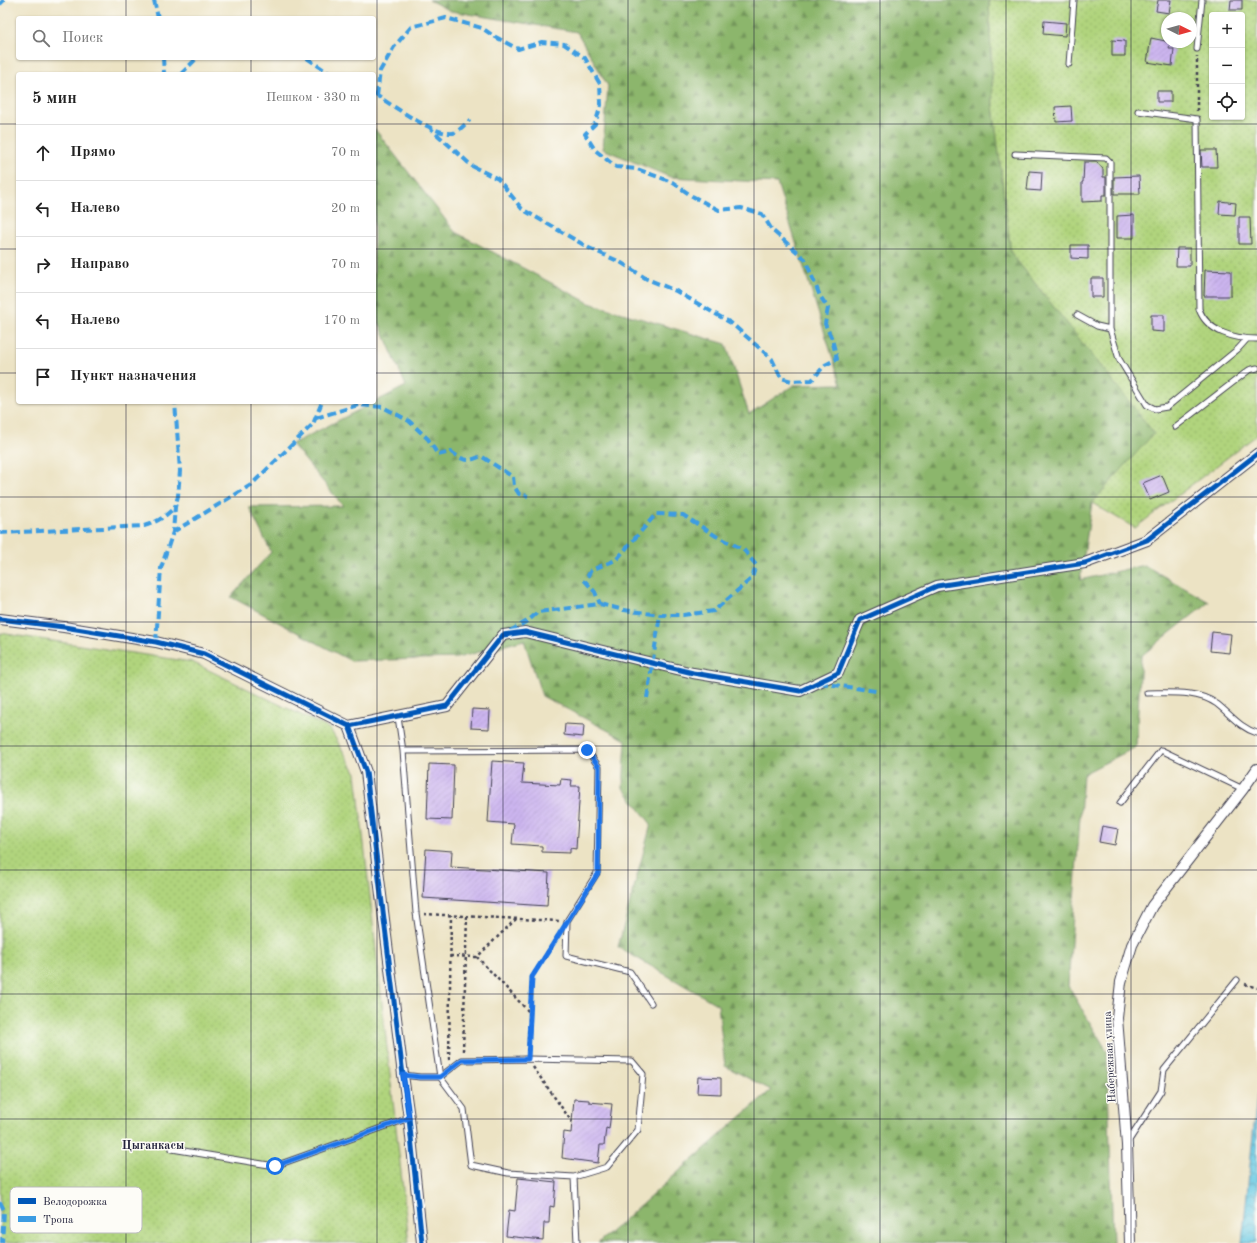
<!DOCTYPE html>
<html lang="ru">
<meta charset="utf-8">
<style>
:root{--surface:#fff;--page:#f2f2f2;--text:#222;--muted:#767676;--line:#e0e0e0}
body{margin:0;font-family:"Old Standard TT",serif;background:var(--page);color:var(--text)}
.controls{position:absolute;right:12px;top:12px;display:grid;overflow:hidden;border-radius:4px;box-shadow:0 1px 3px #0004}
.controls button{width:36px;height:36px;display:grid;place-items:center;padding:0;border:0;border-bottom:1px solid var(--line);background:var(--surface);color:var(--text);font:20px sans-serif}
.compass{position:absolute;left:1161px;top:12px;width:36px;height:36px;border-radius:50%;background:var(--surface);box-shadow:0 1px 3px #0004;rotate:95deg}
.stop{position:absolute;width:12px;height:12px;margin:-9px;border:3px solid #1a73e8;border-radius:50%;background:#fff}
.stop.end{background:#1a73e8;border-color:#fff;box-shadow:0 1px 4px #0008}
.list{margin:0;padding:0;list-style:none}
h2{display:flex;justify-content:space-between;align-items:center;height:52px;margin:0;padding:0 16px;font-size:17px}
h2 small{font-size:13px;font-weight:400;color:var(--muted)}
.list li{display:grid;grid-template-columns:26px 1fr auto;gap:12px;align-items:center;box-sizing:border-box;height:56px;padding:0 16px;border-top:1px solid var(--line)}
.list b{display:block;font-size:15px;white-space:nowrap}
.list em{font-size:13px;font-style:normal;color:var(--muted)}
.icon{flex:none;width:22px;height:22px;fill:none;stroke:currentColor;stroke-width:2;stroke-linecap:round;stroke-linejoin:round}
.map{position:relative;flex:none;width:1257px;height:1243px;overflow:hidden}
.search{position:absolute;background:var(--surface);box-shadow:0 1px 3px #0004;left:16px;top:16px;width:360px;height:44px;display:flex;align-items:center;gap:10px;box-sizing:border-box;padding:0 14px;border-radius:4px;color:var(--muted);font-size:15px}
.panel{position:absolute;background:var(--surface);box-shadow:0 1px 3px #0004;left:16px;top:72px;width:360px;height:332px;border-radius:4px}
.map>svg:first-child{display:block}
.forest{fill:url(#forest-firs);stroke:#576c54}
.garden{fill:url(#garden-dots);stroke:#697b5c;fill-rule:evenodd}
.water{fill:url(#water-waves);stroke:#43748e}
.building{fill:url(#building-hatch)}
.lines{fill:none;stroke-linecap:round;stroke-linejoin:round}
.service-casing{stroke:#403f50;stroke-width:7}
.minor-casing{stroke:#403f50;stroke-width:12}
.path{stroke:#403f50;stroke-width:2.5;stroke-dasharray:3 3;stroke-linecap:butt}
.service{stroke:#fff;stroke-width:5}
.minor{stroke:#fff;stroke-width:10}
.quiet{stroke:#3c9ce2;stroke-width:4;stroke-dasharray:8 4;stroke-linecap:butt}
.cycleway-casing{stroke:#fdfcf7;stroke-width:8}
.cycleway{stroke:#0057b8;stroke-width:5}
.route{stroke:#1a73e8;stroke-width:5}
.grid{fill:none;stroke:#22223b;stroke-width:1;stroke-opacity:0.55}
.labels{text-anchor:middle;stroke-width:3;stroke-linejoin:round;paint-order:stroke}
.street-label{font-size:11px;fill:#22223b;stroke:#fdfcf7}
.neighbourhood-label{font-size:12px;font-weight:bold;fill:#22223b;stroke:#fdfcf7}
.key{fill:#fdfcf7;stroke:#bbbbbf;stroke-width:1}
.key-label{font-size:11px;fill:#22223b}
</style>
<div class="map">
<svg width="1257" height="1243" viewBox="0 0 1257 1243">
<defs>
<pattern id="forest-firs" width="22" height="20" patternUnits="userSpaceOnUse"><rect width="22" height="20" fill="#8cb66c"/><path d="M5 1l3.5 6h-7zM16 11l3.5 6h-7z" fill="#72945a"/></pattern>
<pattern id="garden-dots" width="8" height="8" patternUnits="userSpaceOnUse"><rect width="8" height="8" fill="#b0d47d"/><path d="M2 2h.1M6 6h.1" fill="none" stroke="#97b66d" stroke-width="1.8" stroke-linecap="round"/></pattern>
<pattern id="water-waves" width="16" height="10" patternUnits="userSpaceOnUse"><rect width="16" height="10" fill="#64c7e2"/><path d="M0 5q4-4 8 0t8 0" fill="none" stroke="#52a1b8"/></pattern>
<pattern id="building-hatch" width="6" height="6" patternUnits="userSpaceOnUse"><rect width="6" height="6" fill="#ccb5ef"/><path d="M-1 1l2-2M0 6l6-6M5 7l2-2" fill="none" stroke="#af9bce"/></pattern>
</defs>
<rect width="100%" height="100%" fill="#fdfcf7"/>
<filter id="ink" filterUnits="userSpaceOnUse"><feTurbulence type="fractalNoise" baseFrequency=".025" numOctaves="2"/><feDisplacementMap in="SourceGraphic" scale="8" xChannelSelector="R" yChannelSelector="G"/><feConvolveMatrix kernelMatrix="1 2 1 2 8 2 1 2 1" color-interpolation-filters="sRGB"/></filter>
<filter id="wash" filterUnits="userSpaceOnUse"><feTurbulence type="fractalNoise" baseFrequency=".012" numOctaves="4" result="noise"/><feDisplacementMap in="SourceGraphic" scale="16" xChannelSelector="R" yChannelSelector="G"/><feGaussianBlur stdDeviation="0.9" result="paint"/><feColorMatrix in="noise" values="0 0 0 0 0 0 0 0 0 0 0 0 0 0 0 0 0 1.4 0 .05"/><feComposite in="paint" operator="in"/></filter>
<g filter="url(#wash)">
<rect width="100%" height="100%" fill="#ece3c4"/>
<path class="forest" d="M429,0h560l4,105 18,148 144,180 -63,70 -12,77 64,-15 65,37 -68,54 -5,91 -53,27 -15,212 39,65 6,192h-515l173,-153 -46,-24 -7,-61 -100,-58 33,-123 -28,-36 3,-48 -84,-44 -18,-56 -67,18 -106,3 -120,-64 40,-45 -22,-45 94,-1 -51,-62 114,-58 -32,-75v-183l81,104 134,71 137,41 23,70 45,-29 47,-1 -64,-201 -107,-6 -67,-28 5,-63 -31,-54 -126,-21z"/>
<path class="garden" d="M989,0h268v435l-122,93 -43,-25 62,-70 -143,-180 -18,-148zM1212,15h30v102h-30zM1167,18h24v24h-24z
M0,633l192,29 138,67 26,44 53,470h-409z"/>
<path class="water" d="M1257,1095v148h-15z"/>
<g id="blocks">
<path class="building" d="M1158,0h13l-2,13 -13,-2z
M1231,0h11v10h-12z
M1044,21l22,2 -1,13 -22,-2z
M1151,38l19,4 -1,7h5l-2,17 -25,-4z
M1112,40l13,1v15h-13z
M1157,91h14v11h-14z
M1071,106l1,15 -16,1 -1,-15z
M1201,150h15l1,17h-15z
M1084,162h13l6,7v8h3v18h-4v6l-20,1v-20h1z
M1029,171l13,1 -1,19 -14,-1z
M1139,176l1,18h-26v-17z
M1220,201l16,2 -1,12 -16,-1z
M1134,215v23h-17v-22z
M1239,217h11l1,27h-12z
M1071,245h17v14l-17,-1z
M1177,248h13v18h-14z
M1205,270l26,1v25h-27z
M1091,278h12v19h-12z
M1151,315h13v17l-13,-1z
M1162,475l7,17 -19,8 -7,-17z
M1212,632l19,2 -2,19 -19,-2z
M472,709l18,1 -1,19 -18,-1z
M565,724l19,1 -1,12 -19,-2z
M492,761l32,2 -2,20 38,2 1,-6 11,1 -1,6h9l-4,63 -6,-1v5l-28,-1v-6l-30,-2 2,-20 -26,-2z
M429,764l25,1 -2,55 -25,-1z
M1102,826l16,3 -3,16 -16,-3z
M426,849l26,2 -1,16 98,6 -2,33 -124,-8z
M698,1077l23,1v16l-24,-1z
M574,1099l15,1v2l23,2 -3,25 -3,-1 -2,17h-4l-2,18 -36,-5 2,-26 7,1z
M518,1178l38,4 -2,25 -4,-1 -1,17h-5l-1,17 -37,-4 3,-26 6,1z"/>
</g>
</g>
<g filter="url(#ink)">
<use href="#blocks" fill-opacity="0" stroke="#403f50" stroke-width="1"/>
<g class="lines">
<g class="service-casing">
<path id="service" d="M1197,49l5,-49
M1069,64l5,-64
M1138,111l59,8 2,190c8,23 36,30 58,30
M1015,154l91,4 4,4v167l9,30 28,46 8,4 12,-2 71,-58 9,-10
M1077,315l20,11 13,3
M1175,427l74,-57 8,-2
M1147,693c23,0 50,-3 70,11 13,10 23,24 40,29
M398,717l5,34 13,162 24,164h-20l-17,-2
M403,751l184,-1 12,17 -2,106 -30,48 -1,35 64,16 21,31
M1120,803l41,-53 82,39
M528,1059l104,2 11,13 -5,56 -31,37 -33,10 -66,-4 -37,-8 -7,-56 -24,-32 22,-17z
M1128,1142l33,-51 3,-21 73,-90
M172,1149l103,17 134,-48
M574,1177l3,66"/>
</g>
<g class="minor-casing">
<path id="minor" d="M0,619l64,8 92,15 48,12 145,72 17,46 37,303 6,43 13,125
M349,726l98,-20 56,-71 22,-3 168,41 107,18 38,-18 22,-53 77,-34 148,-23 62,-23 110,-86
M1130,1243l-3,-98 -10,-127 4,-36 11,-37 20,-39 91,-117 14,-20"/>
</g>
<path class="path" d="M1197,111v-55
M424,914l135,7
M516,919l-39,38 53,56
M450,956l27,1
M1245,984l12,4
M463,1051l4,-135
M528,1051l4,-74 26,-41
M450,1059h-1l2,-144
M533,1067l39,55"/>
<use href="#service" class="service"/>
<use href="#minor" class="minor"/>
<path class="quiet" d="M154,0l4,18
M0,4l4,-4
M163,58l1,16
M307,58l23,16
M181,74l16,-16
M374,94c16,9 65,46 82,38 5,-3 10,-9 14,-12
M377,96l3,-25 14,-24 17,-20 35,-9 36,10 10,7 26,14 24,-7 22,2 21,14 15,26 1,21 -6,19 -10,10 10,16 21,17 21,2 35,13 20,14 27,14 22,-2 21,6 10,16 33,29 15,37 8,12 -3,16 7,15 5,20 -12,6 -13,15 -20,1 -11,-3 -9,-19 -41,-36 -55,-32 -29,-12 -27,-17 -31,-14 -67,-39 -24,-30 -26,-13 -42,-38
M316,418l42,-13 25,2 26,14 19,18 10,16 13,-3c12,8 16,11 30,4l32,21 1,9 5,8 9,2
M173,532l78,-47 62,-61 9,-22
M0,533l144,-7c13,-4 21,-9 31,-19
M510,631l19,-11 9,-8 62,-8 24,6 36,5h23l31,-4 38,-33 4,-13 -13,-16 -27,-13 -33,-21 -27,-1 -40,46 -25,10 -6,11 10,11 5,12
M156,642l5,-74 12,-36 2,-25 3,-11 2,-25 -5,-69
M820,683l56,8
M647,698l13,-83
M0,1202l4,8 -2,33"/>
<g class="cycleway-casing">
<path id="cycleway" d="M0,619l64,8 92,15 48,12 145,72 17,46 37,303 6,43 13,125
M349,726l98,-20 56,-71 22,-3 168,41 107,18 38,-18 22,-53 77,-34 148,-23 62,-23 110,-86"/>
</g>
<use href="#cycleway" class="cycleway"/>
</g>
</g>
<g class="lines" filter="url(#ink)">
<path class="route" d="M275,1166l134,-48 -6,-43 17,2h20l22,-17 66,-1 4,-82 66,-104 1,-106 -12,-17"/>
</g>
<path class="grid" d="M126,0v18M251,0v18M377,0v1243M503,0v1243M628,0v1243M754,0v1243M880,0v1243M1006,0v1243M1131,0v1243M126,58v16M251,58v16M0,124h18M374,124h883M0,249h18M374,249h883M0,373h18M374,373h883M126,402v841M251,402v841M0,497h1257M0,622h1257M0,746h1257M0,870h1257M0,994h1257M0,1119h1257"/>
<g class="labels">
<g class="street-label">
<text transform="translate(1109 1057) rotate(-93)" y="4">Набережная улица</text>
</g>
<g class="neighbourhood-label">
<text x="153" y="1149">Цыганкасы</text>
</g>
</g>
<rect x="10" y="1187" width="132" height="46" rx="6" class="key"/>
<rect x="18" y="1198" width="18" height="6" fill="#0057b8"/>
<rect x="18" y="1216" width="18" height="6" fill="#3c9ce2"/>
<g class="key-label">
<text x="43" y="1205">Велодорожка</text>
<text x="43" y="1223">Тропа</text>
</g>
</svg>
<div class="controls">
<button>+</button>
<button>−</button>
<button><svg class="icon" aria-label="locate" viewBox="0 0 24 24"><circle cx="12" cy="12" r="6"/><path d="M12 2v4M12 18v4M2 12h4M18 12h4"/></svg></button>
</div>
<svg class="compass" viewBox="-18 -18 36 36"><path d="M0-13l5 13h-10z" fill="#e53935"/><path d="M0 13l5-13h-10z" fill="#767676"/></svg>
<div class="stop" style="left:275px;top:1166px"></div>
<div class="stop end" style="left:587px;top:750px"></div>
<div class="search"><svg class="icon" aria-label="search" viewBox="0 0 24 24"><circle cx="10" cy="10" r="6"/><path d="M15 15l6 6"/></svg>Поиск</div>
<section class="panel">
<h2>5 мин<small>Пешком · 330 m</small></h2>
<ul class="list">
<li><svg class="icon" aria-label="ahead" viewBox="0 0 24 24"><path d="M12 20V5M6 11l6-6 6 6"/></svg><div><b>Прямо</b></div><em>70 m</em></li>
<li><svg class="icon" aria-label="left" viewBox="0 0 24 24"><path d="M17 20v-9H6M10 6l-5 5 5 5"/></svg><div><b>Налево</b></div><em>20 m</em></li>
<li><svg class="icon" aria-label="right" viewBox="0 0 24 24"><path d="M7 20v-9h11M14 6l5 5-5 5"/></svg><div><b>Направо</b></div><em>70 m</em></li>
<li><svg class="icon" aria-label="left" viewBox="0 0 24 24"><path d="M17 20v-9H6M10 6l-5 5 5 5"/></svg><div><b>Налево</b></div><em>170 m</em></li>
<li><svg class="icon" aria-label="arrive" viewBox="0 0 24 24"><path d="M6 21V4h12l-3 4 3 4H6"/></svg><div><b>Пункт назначения</b></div></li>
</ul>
</section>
</div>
